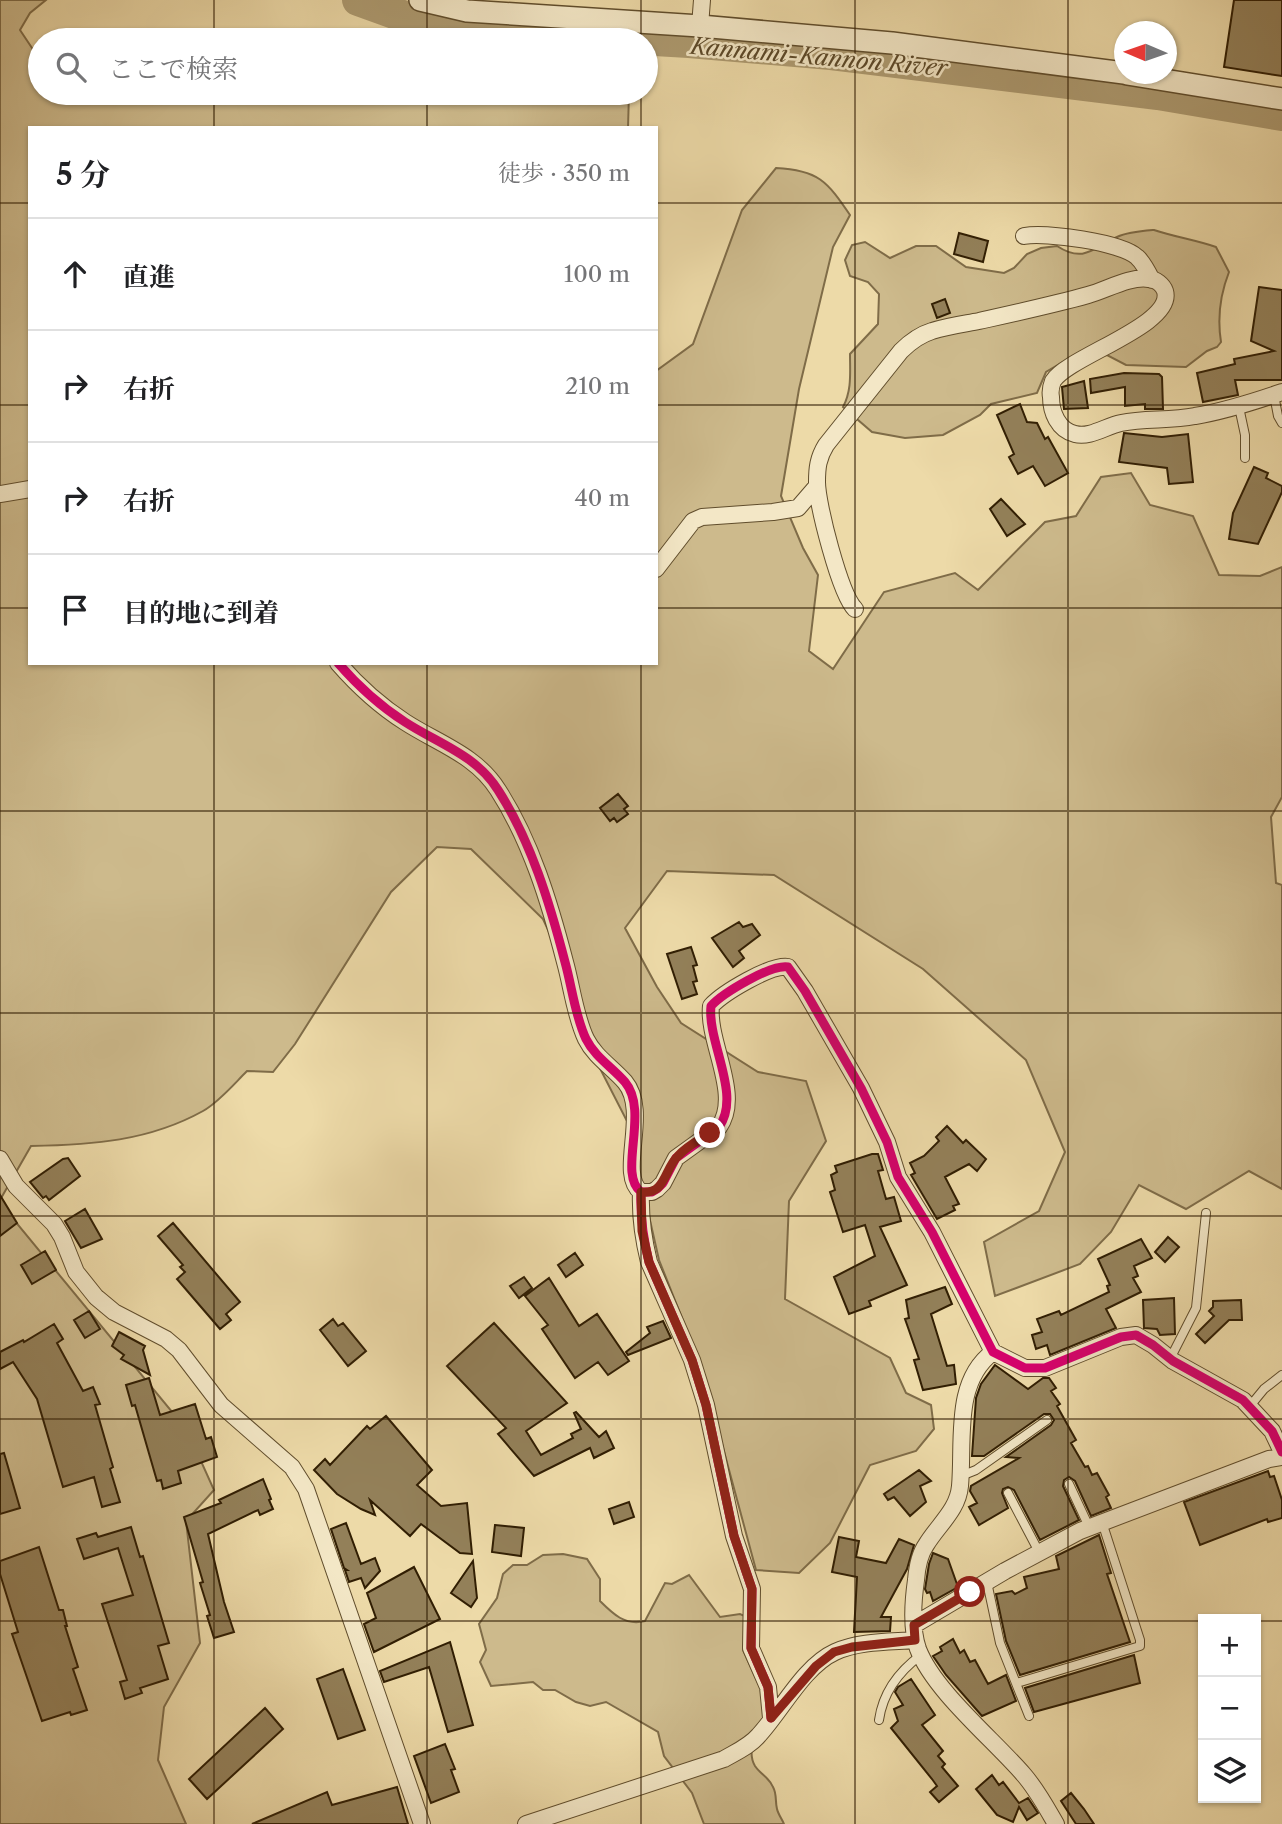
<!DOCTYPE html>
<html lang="ja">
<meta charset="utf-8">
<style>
:root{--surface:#fff;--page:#f2f2f2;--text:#202124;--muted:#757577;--line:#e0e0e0}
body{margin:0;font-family:"Libre Caslon Text","Noto Serif JP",serif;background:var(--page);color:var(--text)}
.controls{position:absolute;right:21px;bottom:21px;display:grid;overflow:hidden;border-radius:0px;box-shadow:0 2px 5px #0004}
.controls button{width:63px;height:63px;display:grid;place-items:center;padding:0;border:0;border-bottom:2px solid var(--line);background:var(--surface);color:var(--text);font:35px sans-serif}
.compass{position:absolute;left:1114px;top:21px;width:63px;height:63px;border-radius:50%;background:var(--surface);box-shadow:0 2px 5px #0004;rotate:272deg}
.stop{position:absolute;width:21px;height:21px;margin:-16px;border:5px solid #8f2418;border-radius:50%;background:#fff}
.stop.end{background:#8f2418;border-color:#fff;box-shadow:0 2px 7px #0008}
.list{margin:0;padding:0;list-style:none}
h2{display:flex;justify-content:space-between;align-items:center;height:91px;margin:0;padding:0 28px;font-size:30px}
h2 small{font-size:23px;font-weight:400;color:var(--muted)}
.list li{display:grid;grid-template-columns:46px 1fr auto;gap:21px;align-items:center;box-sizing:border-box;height:112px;padding:0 28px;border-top:2px solid var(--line)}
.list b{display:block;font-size:26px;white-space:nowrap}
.list em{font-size:23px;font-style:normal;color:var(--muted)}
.icon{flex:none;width:38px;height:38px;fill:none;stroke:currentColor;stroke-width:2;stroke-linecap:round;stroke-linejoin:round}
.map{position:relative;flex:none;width:1282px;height:1824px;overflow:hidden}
.search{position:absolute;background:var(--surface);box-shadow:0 2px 5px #0004;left:28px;top:28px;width:630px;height:77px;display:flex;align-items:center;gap:18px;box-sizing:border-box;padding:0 24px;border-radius:38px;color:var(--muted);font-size:26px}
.panel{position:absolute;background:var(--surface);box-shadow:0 2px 5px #0004;left:28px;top:126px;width:630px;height:539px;border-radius:0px}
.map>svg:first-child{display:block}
.green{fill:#cdba8c;stroke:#7f6c48;stroke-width:2}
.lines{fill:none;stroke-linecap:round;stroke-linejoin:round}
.river{stroke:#ad9a70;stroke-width:32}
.building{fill:#938059;stroke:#311e03;stroke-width:2}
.service-casing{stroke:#604d2c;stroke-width:10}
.minor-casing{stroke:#604d2c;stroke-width:18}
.tertiary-casing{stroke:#604d2c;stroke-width:24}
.service{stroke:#f3e7c6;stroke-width:8}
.minor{stroke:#f3e7c6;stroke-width:16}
.tertiary{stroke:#f3e7c6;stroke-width:21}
.cycleway-casing{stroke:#f3e7c6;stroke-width:13}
.cycleway{stroke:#d6006c;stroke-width:9}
.route{stroke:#8f2418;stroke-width:9}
.grid{fill:none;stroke:#311e03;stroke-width:2;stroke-opacity:0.55}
.labels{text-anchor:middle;stroke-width:5;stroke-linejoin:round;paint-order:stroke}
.water-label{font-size:23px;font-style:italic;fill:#5c4929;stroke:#f3e7c6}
</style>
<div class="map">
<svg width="1282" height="1824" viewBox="0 0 1282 1824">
<rect width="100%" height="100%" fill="#eddaa8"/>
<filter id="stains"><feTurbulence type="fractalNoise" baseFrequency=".00286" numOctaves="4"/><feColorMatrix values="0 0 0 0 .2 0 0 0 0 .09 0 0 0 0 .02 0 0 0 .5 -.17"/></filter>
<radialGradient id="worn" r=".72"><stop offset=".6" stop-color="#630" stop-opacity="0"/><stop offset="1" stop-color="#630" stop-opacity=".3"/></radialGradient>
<path class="green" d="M0,0h46l-16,13 -10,17 20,30v33h32l16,11 35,-11h506l-1,35h-598v535h626v-292l37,-27 49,-134 34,-42c42,2 51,13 74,47l-17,32 -34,142 -18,107 22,52 15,27 -9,76 24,18 51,-77 71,-19 23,17 67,-68 31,-6 25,-39 30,-4 19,32 43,11 26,59 41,1 22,-9v230l-11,20 5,66 6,2v304l-33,-18 -63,38 -47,-24 -28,47 -31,32 -85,32 -11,-54 55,-31 26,-59 -39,-92 -103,-91 -149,-94 -107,-4 -42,57 32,59 24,36 77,49 48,9 20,60 -37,60 -4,98 105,59 16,35 25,12 3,24 -18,22 -46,14 -40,78 -31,30 -43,-3 -55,-204 -42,-106 -31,-137 -60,-117 -12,-59 -13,-28 -72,-70 -34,-2 -46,45 -96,152 -22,28 -26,-1c-13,13 -28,31 -44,40 -54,30 -111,34 -172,35l-31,54z
M389,33l48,2 21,5h-71z
M1154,230c21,7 42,10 62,17l13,25c-9,23 -12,45 -8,70l-4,5 -10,4 -21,16 -60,-2 -19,-10 -44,7 -17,10 -9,21 -46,11 -11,11 -37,20 -38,3 -33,-6 -29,-25c9,-17 7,-34 7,-53l28,-30 1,-30 -11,-12 -18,-6 -5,-16 7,-15 13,-3 25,16 26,-12h20l30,21 38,6 10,-5 13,-14 14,-6 16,-2c26,17 36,3 60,-9 11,-5 25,-6 37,-7z
M0,1203l187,227 27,60 -28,31 14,122 -36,64 -6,53 28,64h-186z
M563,1554l24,5 13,20v22c13,13 25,25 45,20l20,-38 7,1 17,-9 31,42 20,-3 7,3 -4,33 21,46 3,17c-8,14 -22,36 -12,53 5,8 14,11 18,21 4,7 2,14 4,22 1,5 5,10 7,15h-80l-12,-31 -28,-37 -6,-24 -52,-30 -16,4 -14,-4 -21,-12h-12l-10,-8 -42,4 -11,-24 6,-12 -7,-26 18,-26 6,-24 10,-9h14l16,-10z"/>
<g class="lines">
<path class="river" d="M358,0l61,22 45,7 225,13 142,12 327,40 124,21"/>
</g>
<path class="building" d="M1234,0h48v76l-58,-9z
M959,233l29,8 -5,21 -29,-8z
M1259,287l23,3v90h-47l3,15 -35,7 -6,-29 38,-9 -1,-5 40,-8 -23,-10z
M945,299l5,14 -13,5 -5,-14z
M1124,373l35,1 3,3 1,32h-18v-5l-20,2v-19l-34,6 -1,-14z
M1084,381l4,27 -24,1 -2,-22z
M1020,404l7,18 10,1 8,16 3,-2 20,36 -23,13 -12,-20 -15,8 -9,-17 5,-3 -17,-39z
M1124,433l38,4 26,-3 5,48 -24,2 -2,-16 -48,-6z
M1254,467l14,6 -2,5 16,8v6l-24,52 -29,-5 4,-26z
M1001,499l24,25 -18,12 -17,-27z
M618,794l10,12 -4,3 4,5 -11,8 -3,-4 -4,3 -10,-13z
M739,922l4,5 9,-3 8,11 -21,16 5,7 -11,9 -21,-29z
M691,947l6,18 -4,1 4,15 -4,1 4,12 -15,5 -15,-45z
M947,1126l16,17 3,-3 20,19 -9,12 -8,-7 -24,13 14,27 -6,2 2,4 -18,9 -26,-44 4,-2 -5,-10 14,-7 15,-15 -3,-4z
M872,1154h6l5,16 -5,1 8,28 8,-2 7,24 -21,6 27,58 -38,16 2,5 -22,8 -15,-37 41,-21 -10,-31 -22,7 -13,-40 5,-2 -4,-15 6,-3 -2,-6z
M68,1158l12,18 -31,24 -3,-4 -3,2 -13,-16 33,-23z
M0,1195l17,28 -17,13z
M85,1209l17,30 -21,9 -16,-27z
M173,1223l67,79 -14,12 5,6 -11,9 -43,-50 8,-7 -5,-5 3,-2 -25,-29z
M1168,1237l11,10 -14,15 -10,-10z
M1141,1239l11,19 -18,8 4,10 -5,2 8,14 -35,17 10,19 -66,27 -3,-10 -11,4 -4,-14 10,-3 -5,-13 22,-8 2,4 48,-23 -2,-6 3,-1 -12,-26z
M45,1251l11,19 -24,14 -11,-19z
M575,1253l8,12 -17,12 -8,-12z
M524,1277l8,11 -13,10 -9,-12z
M549,1278l30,48 18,-12 32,47 -21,14 -10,-13 -23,16 -33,-49 6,-4 -23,-29z
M945,1287l7,17 -21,10 16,52 7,-1 2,19 -33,6 -9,-30 5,-1 -14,-40 4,-1 -3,-18z
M1174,1298l1,36 -15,1 -3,-6 -13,-1 -1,-28z
M1241,1300l1,20h-13l-24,23 -9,-9 18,-18 -5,-5 4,-4v-6z
M89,1311l11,18 -15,9 -11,-18z
M333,1319l5,7 5,-3 23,28 -18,15 -28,-36z
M663,1321l8,17 -43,17 -2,-3 24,-19 -3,-6z
M494,1323l73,80 -41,28 15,24 32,-17 -2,-4 10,-5 -7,-16 2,-1 23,25 7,-6 8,17 -20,10 -4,-10 -56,28 -36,-42 8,-6 -59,-62z
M54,1324l9,15 -6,4 26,48 10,-4 7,17 -5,1 18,62 -3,2 10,33 -18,5 -8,-30 -31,10 -26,-88 -24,-37 -13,7v-17l23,-12 1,2z
M119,1332l26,14 -2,4 7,25 -29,-16 3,-4 -12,-9z
M995,1365l33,24 15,-11h6l7,10 -5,3 9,13 -3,2 19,34 -5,3 14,24 3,-1 4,9 5,-2 12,22 -3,2 5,11 -20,8 -16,-35 -6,-4 -5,3 -1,6 16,34 -39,20 -26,-50 -6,-3 -5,2 -1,4 6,15 -29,17 -10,-18 8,-4 -7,-12 1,-5 48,-28 -13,-1 45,-32 3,-5 -4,-6h-6l-60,42h-12l4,-58 5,-14z
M149,1378l11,37 35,-11 11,35 5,-2 6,20 -39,14 3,12 -18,6 -2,-9 -4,1 -22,-76 -3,1 -6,-21z
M386,1416l46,54 -15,15 24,21 26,-3 5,51 -12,-1 -39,-29 -11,12 -40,-36 5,15 -14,-6 -24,-15 -23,-24 11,-11 5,6 37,-39 3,3z
M4,1453l16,55 -20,6v-60z
M919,1470l12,11 -11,5 6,16 -16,14 -16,-19 -6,3 -4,-6z
M1268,1471l2,6 4,-1 8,24v18l-14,4 -1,-3 -67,26 -16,-43z
M263,1479l8,20 -2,1 4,9 -13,6 -2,-5 -50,24 16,68 10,30 -20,6 -7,-22 3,-1 -10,-32 3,-1 -19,-65 37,-14 -2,-3z
M629,1502l5,15 -20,7 -5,-15z
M346,1523l15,41 14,-6 5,13 -15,17 -4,-10 -12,4 -4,-12h2l-3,-2 -13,-39z
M495,1525l29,3 -3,28 -29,-4z
M131,1527l9,30 3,-1 26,87 -11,3 10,33 -28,9 2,5 -17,6 -5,-17 7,-2 -25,-76 31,-9 -15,-47 -34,11 -7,-20 19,-6 2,4z
M1099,1535l12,38 -4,1 23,68 -110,33 -14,-34 -10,-47 16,-3 3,3 12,-6 -3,-11 35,-8 -3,-13z
M839,1537l20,4 -3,16 30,6 13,-24 15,6 -7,24 -26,48h10l-1,14 -36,1 3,-55 -25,-5z
M39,1547l20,63h4l4,16h-2l13,41 -5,2 14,41 -16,5 -1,-3 -28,9 -30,-87 6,-2 -18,-58v-13z
M933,1553l15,6 10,28 -25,14 -3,-9 -3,1 -2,-4 4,-25z
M473,1561l4,37 -6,9 -20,-14z
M414,1567l26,52 -66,33 -10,-28 12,-6 -9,-25z
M953,1639l7,14 4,-3 6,12 5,-2 13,24 18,-9 10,26 -34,15 -36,-41 -13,-19 9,-5 -2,-4z
M450,1642l23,83 -25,7 -19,-65 -45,15 -4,-11z
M1134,1655l6,28 -106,29 -9,-24z
M343,1669l22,61 -27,9 -21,-60z
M911,1679l24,36 -13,10 21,26 -5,5 7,8 -3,3 16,19 -19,16 -9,-10 7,-6 -5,-7 -41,-51 7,-7 -4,-12 9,-4 -8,-13 3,-5z
M265,1708l18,21 -76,70 -18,-20z
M445,1744l10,25 -4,1 8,22 -28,11 -17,-47z
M992,1775l7,10 4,-3 16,21 9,-5 10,15 -11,7 -8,-13 -6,15 -16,-7 -21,-26z
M397,1787l11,37h-156l75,-32 5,13z
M1071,1793l13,16 10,15h-18l-15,-23z"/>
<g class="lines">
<g class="service-casing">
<path id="service" d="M1274,395l4,21 4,7
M1239,407l6,28v23
M1170,1359l26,-51 10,-95
M1250,1406l14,-17 18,-14
M961,1476l15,-6 71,-50
M1069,1484l20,43
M1008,1493l31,59
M987,1582l13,61 29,73
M1017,1683l123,-37v-6l-38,-118
M879,1720c4,-28 19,-48 42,-65"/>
</g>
<g class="minor-casing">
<path id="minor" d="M700,26l2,-26
M1024,236c21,-4 97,6 113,21 6,5 11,15 15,23
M0,494l30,-5
M656,569l37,-48 9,-4 71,-5 25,-4 19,-22
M855,609c-15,-15 -38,-105 -38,-127 0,-14 1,-24 9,-37l75,-94c9,-9 18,-16 31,-20 15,-5 31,-7 47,-10 36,-8 73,-16 109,-26 19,-5 41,-19 61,-16 7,0 14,6 16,12 10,34 -96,65 -112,90 -2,5 -3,11 -2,16 0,15 7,33 24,37 15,4 31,-8 46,-11 24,-5 49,-2 74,-7 30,-5 58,-14 87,-24
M338,663c20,23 42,43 67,59 34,22 71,33 93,68 33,51 52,114 67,172 7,25 10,54 21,77 9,18 26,28 39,43 25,30 -8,92 16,110 -1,24 2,46 8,70l43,98 14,45 28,131 18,53 -1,59 17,39 3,31
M0,1159l16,27 38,38 8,13 14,35 20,25 18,15 52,27 13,11 42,55 71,62 14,22 116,335
M641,1192h11l5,-3 6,-6 13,-25 43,-31c23,-32 -12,-85 -8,-121 12,-13 60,-42 77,-39l17,24 56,97 26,54 11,35 34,55 61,120 32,16h20l76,-31 15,-2 17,10 20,16 70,39 29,31 10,21
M993,1352c-40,30 -29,89 -33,134 -2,24 -22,39 -34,59 -7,10 -9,23 -10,35 -3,21 -5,49 2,69 16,42 76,91 106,126 13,15 22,32 32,49
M914,1625l91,-54 75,-40 189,-72 13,-2
M526,1824l198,-65c12,-7 26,-13 35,-24 23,-25 45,-69 76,-83 24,-11 55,-10 80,-12"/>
</g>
<g class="tertiary-casing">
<path id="tertiary" d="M420,0l47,11 233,15 192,17 232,30
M1127,74l155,25"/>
</g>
<use href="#service" class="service"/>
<use href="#minor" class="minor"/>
<use href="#tertiary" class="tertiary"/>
<g class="cycleway-casing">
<path id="cycleway" d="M338,663c20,23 42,43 67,59 34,22 71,33 93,68 33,51 52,114 67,172 7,25 10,54 21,77 9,18 26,28 39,43 25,30 -8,92 16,110 -1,24 2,46 8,70l43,98 14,45 28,131 18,53 -1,59 17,39 3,31
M641,1192h11l5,-3 6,-6 13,-25 43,-31c23,-32 -12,-85 -8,-121 12,-13 60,-42 77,-39l17,24 56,97 26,54 11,35 34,55 61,120 32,16h20l76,-31 15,-2 17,10 20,16 70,39 29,31 10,21"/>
</g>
<use href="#cycleway" class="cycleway"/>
</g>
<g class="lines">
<path class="route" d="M710,1133c-11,7 -23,13 -32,23 -14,13 -12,39 -37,36l1,39 7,31 43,98 14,45 28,131 18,53 -1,59 17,39 3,31 45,-52 18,-14 18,-5 63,-7 -1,-15 56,-33"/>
</g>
<path class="grid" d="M214,0v40M427,0v40M641,0v40M855,0v1824M1068,0v1824M214,93v35M427,93v35M641,93v35M0,203h30M656,203h626M0,405h30M656,405h626M0,608h30M656,608h626M214,663v1161M427,663v1161M641,663v1161M0,811h1282M0,1013h1282M0,1216h1282M0,1419h1282M0,1621h1203M1256,1621h26"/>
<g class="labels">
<g class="water-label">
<text transform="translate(819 57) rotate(5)" y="8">Kannami-Kannon River</text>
</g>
</g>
<rect width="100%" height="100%" filter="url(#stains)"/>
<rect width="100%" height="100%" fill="url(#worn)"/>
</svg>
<div class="controls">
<button>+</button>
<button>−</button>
<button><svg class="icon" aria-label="layers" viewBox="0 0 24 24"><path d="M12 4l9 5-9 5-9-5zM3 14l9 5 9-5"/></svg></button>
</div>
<svg class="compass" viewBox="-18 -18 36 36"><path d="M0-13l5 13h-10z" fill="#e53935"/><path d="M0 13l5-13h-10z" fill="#757577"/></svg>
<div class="stop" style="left:970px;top:1592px"></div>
<div class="stop end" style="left:710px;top:1133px"></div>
<div class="search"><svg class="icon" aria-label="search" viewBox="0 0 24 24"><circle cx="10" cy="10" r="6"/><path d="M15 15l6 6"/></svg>ここで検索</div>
<section class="panel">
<h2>5 分<small>徒歩 · 350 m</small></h2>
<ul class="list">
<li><svg class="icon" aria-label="ahead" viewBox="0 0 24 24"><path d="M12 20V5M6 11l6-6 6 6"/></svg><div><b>直進</b></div><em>100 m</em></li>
<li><svg class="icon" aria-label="right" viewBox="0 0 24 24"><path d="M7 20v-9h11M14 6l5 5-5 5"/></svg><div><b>右折</b></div><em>210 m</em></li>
<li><svg class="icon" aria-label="right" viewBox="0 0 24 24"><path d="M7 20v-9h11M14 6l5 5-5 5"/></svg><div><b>右折</b></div><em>40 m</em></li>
<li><svg class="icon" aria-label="arrive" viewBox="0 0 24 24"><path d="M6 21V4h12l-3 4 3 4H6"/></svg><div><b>目的地に到着</b></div></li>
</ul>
</section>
</div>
